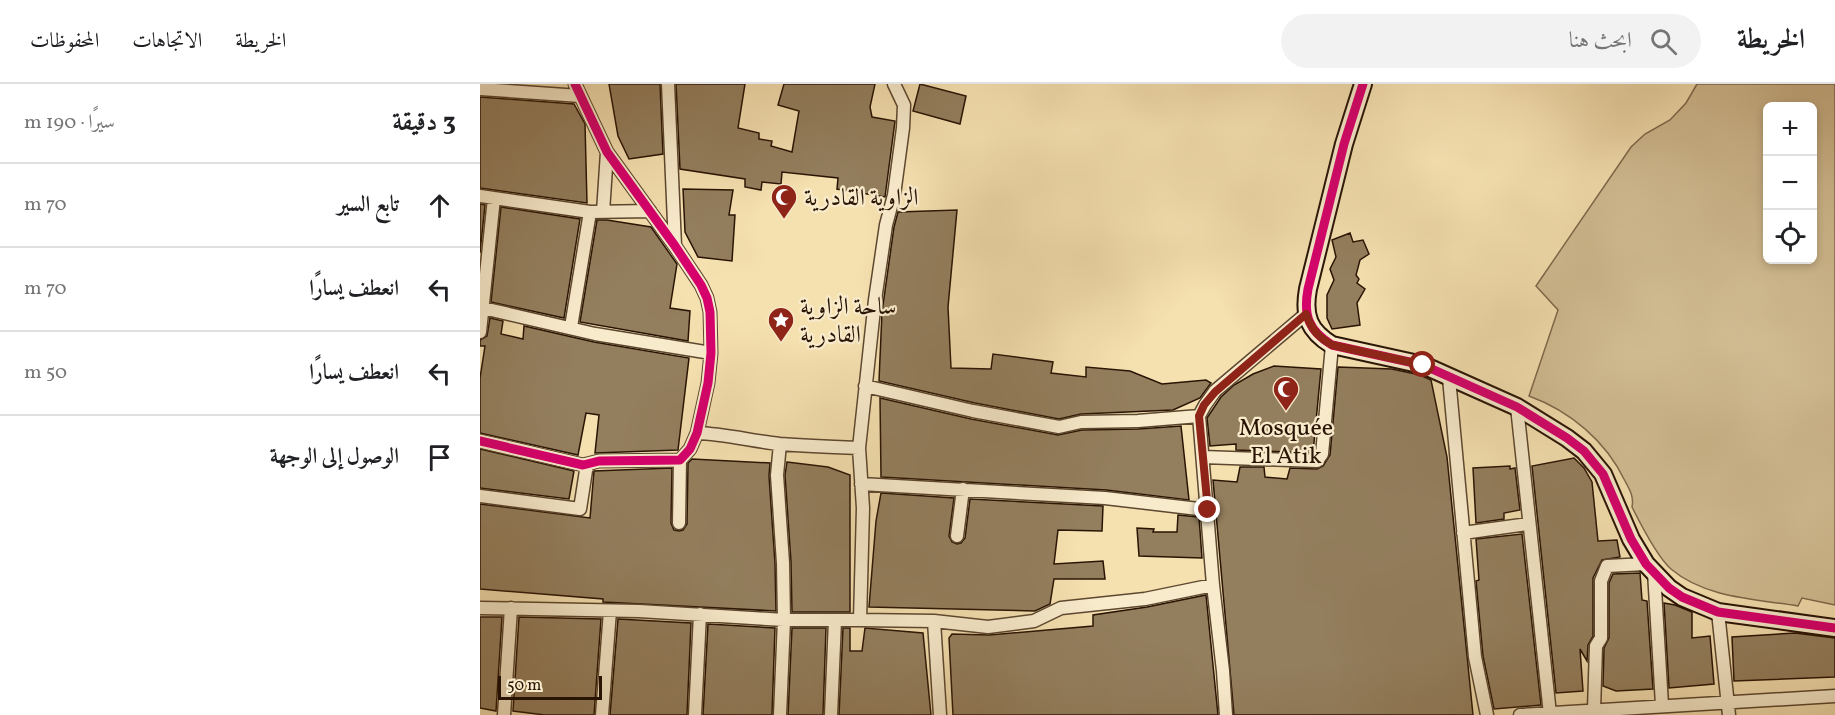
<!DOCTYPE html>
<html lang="ar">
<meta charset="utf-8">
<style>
:root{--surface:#fff;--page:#f2f2f2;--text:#202124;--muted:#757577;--line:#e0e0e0}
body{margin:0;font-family:Vollkorn,Amiri,serif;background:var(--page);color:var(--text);direction:rtl}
.controls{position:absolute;right:18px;top:18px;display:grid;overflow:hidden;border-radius:9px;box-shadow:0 3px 9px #0003}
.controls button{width:54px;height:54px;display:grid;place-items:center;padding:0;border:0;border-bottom:2px solid var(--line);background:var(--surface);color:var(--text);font:30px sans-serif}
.scale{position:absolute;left:18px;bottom:15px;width:104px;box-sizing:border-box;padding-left:6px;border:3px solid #291404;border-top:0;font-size:16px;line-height:21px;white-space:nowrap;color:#291404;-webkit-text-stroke:4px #f8ebcc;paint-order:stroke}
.stop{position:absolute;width:18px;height:18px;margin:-14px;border:4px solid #8f2418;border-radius:50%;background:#fff}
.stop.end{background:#8f2418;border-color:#fff;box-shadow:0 2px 6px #0008}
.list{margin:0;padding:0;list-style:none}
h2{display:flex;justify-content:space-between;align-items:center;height:78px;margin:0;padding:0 24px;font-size:26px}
h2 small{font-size:20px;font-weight:400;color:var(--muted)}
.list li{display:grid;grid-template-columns:39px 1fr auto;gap:18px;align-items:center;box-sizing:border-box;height:84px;padding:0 24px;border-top:2px solid var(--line)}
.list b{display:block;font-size:22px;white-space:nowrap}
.list em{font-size:20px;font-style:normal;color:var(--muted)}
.icon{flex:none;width:33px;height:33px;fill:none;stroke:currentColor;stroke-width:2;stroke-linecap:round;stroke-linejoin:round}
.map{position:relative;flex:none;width:1355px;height:631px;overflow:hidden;direction:ltr}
header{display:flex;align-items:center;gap:36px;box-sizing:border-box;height:84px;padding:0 30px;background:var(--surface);border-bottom:2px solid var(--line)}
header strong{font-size:28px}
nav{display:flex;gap:33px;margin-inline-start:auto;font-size:21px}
.search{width:420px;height:54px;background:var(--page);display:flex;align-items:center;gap:15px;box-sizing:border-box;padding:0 21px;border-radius:33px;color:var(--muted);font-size:22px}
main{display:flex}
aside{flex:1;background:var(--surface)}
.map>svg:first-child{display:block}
.green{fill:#d2bd93;stroke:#7e684c;stroke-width:1.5;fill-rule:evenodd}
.building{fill:#937e5d;stroke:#291404;stroke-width:1.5}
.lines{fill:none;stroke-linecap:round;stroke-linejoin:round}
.street-casing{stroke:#5c472f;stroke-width:15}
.secondary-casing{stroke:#291404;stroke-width:20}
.street{stroke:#f8ebcc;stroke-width:12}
.secondary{stroke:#f8ebcc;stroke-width:16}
.cycleway-casing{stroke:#f8ebcc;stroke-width:13}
.cycleway{stroke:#d6006c;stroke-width:9}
.route{stroke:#8f2418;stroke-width:8}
.labels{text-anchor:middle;stroke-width:4.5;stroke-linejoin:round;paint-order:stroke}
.poi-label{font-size:24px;fill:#291404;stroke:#f8ebcc;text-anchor:start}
</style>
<header>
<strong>الخريطة</strong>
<div class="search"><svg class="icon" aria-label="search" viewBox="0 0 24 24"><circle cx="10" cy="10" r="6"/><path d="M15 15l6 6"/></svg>ابحث هنا</div>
<nav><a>الخريطة</a><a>الاتجاهات</a><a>المحفوظات</a></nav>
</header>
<main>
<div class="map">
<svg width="1355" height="631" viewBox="0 0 1355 631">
<rect width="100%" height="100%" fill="#f5e0b0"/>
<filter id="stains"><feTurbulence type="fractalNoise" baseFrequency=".00333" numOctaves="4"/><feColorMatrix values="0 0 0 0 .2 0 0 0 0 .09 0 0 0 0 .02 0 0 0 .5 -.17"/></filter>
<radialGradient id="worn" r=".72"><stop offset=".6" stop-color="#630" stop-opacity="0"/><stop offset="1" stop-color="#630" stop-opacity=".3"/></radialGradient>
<path class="green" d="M1217,0h138v521l-33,-7 -4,8c-42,-7 -93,-8 -127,-37 -14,-12 -30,-44 -39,-62 2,-10 -2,-17 -7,-26 -19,-40 -55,-70 -96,-85l29,-86 -22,-24 95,-139 14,-13 25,-14 16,-17zM1288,22h44v154h-44z"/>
<path class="building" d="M129,0h51l3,70 -34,5 -11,-23z
M196,0h69l-7,44 21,5v6l13,2 -1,5 21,6 7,-41 -21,-6 6,-21h91l-5,23 2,10 23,4 -10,76 -48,-8 1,-11 -56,-6 -1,12 -19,-2 -1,8 -16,-3v-8l-65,-10z
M440,0l46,12 -6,28 -47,-13z
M0,13l94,7 11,20 2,79 -107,-15z
M203,105l50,1 -4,25h6l-3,46 -34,-4 -13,-25z
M0,120l5,1 -5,48z
M21,123l79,12 -16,99 -73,-16z
M477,126l-9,97 3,61 40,1 2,-15 60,8 -2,11 35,4v-10l44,4 32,13 44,-4 5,3 -11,15 -27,12 -92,4 -22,5 -84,-16 -96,-22 3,-69 12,-85 4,-15z
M117,136h10l44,7 26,37 -7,44 20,3 -2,30 -108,-19z
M870,149l3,9 10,-2 6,14 -9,6 -4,15 3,4 -2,4 8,6 -8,14 3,22 -28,4 -5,-11v-23l7,-15 -4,-11 6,-12 -4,-17z
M10,234l13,3 -2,13 22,5 1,-13 70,16 95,16 -11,92 -83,3 4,-38 -13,-2 -8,42 -98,-22v-55l5,-32h-5v-6l7,-4z
M794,282l47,3 -8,84 -77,-3v-6l-26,2 -3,-28 14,-21 13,-12 19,-11z
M858,283l54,2 28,6 11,5 16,77 26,258h-239l-21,-235 24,2 3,-15h24l1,10 22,2 3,-11 27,1 6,-3 7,-11z
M400,314l91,21 87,16 24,-5 56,-1 43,-3 8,74 -83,-10 -225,-13z
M0,365l94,22 -5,28 -89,-11z
M1094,374l10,10 8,14 6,59 19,-1 3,17 -18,3 -9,18v58l-5,9 -1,16 -7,-12 3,42 -27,2 -24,-227z
M212,375l78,4 -1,13 6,87 1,48 -173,-9v-3l-123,-10v-85l110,14 4,-47 78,-3 -1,55 3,7 5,1 4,-1 4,-6 1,-61z
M307,378l41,5 22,8v137h-58l-1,-50 -6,-87z
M1030,382v3l5,-1 5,42 -16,3v6l-28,4 -3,-55z
M401,409l73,5 -5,38 3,6 5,2 4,-1 4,-5 5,-39 133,7 -1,25 -44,-1 -4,34 49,-3 2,18h-51l-4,25 -15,7 -166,-4 7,-86z
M698,431l21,2 3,41 -63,-2 -2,-28 17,1 -1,3h24z
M1042,450l19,171 -47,4 -11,-53 -7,-75 3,-1 -3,-41z
M1160,489l2,27 5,1 6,88 -37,2 -13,-5 1,-38 5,-10v-55l4,-9z
M726,511l12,120h-265l-4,-77 3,-4 37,1 104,-9v-11l54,-8z
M1184,519l11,2 17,7v26l18,-2 4,48 -45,4z
M0,533h22l-6,94 -16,-3z
M39,533l82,2 -7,96h-49l-32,-4z
M138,535l73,4 -4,92h-77z
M228,540l67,4 -3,87h-69z
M312,544h34l-3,87h-35z
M363,544h7v23h12l3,-23 58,5 8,82h-92z
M1315,549l40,5v39l-101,4 -2,-44z"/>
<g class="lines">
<g class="street-casing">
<path id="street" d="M188,0l7,162
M0,5l100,7
M0,112l110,16 60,-1
M123,128l4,-60
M3,224l112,26 116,19
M91,243l19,-115
M0,248l14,-134
M969,294l26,279 12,58
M385,302l108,25 86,16 22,-5 57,-1 61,-5
M1037,323l33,307
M217,349c28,1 55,8 83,11 26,2 52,3 79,4l4,60 -3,112 74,1 6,94
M0,357l103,24 16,-4 81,-1 10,-11 7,-16 11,-50 3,-30 -1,-41 -3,-14 -6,-13 -26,-39 -68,-94 -32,-68
M300,360l-3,31 6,88 1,57 -4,95
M379,364l16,-148 11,-75 8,-30 9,-67 1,-23 -10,-21
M723,373l114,4 5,-7 10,-109
M381,400l244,14 102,12
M0,412l100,13 7,-45
M199,439l1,-63
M983,449l65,-9
M477,452l6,-47
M1174,488l8,133
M0,524l159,3 145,9h76
M1238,528l11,103
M454,537l54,6 46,-6 27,-13 84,-9 68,-14
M1114,626l2,-64 5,-8v-57l6,-15 39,-2
M24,631l7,-107
M122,631l8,-104
M215,631l5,-101
M351,631l4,-95
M746,631l-3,-44 -10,-86 -14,-169 6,-11 10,-14 91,-77
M1040,631l315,-19"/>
</g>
<g class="secondary-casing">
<path id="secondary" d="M883,0l-19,60 -36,145c-5,27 1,42 24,56l91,20 94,42 50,31 17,13 19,23 28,65 15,25 23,24 13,9 36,15 117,16"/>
</g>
<use href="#street" class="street"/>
<use href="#secondary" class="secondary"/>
<g class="cycleway-casing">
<path id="cycleway" d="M883,0l-19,60 -36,145c-5,27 1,42 24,56l91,20 94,42 50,31 17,13 19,23 28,65 15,25 23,24 13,9 36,15 117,16
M0,357l103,24 16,-4 81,-1 10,-11 7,-16 11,-50 3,-30 -1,-41 -3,-14 -6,-13 -26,-39 -68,-94 -32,-68"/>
</g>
<use href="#cycleway" class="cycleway"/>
</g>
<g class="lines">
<path class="route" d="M728,426l-9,-94 5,-11 11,-13 91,-78c6,16 12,23 26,31l91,20"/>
</g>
<defs>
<g id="mosque-pin" transform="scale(1.35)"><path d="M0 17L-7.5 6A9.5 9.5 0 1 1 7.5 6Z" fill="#8f2418" stroke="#f8ebcc"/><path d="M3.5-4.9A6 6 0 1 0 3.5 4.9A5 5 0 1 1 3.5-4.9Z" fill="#fff"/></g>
<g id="sight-pin" transform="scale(1.35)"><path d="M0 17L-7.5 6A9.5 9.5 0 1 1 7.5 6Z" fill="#8f2418" stroke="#f8ebcc"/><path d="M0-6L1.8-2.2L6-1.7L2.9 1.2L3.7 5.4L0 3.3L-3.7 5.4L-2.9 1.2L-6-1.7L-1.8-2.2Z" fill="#fff"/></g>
</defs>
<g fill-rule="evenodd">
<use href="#mosque-pin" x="304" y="113"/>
<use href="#sight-pin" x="301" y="236"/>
<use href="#mosque-pin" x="806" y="305"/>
</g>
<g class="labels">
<g class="poi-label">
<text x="324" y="121">الزاوية القادرية</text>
<text x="320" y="230">ساحة الزاوية<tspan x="320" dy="28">القادرية</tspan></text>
<text x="806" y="351" text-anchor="middle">Mosquée<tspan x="806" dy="28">El Atik</tspan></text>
</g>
</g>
<rect width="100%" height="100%" filter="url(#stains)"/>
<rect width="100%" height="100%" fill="url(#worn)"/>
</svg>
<div class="controls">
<button>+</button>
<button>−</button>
<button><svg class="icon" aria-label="locate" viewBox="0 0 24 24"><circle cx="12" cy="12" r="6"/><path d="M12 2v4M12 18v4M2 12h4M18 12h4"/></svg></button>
</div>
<div class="scale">50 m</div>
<div class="stop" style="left:943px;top:281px"></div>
<div class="stop end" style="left:728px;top:426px"></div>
</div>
<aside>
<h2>3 دقيقة<small>سيرًا · 190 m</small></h2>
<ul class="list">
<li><svg class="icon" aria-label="ahead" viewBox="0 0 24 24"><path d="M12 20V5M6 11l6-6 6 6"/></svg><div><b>تابع السير</b></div><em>70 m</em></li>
<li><svg class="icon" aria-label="left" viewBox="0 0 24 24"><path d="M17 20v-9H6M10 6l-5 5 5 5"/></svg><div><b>انعطف يسارًا</b></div><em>70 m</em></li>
<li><svg class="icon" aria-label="left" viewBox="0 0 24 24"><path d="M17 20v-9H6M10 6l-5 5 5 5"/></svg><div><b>انعطف يسارًا</b></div><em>50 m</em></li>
<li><svg class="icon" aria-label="arrive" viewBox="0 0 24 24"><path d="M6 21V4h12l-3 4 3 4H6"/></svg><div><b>الوصول إلى الوجهة</b></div></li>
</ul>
</aside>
</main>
